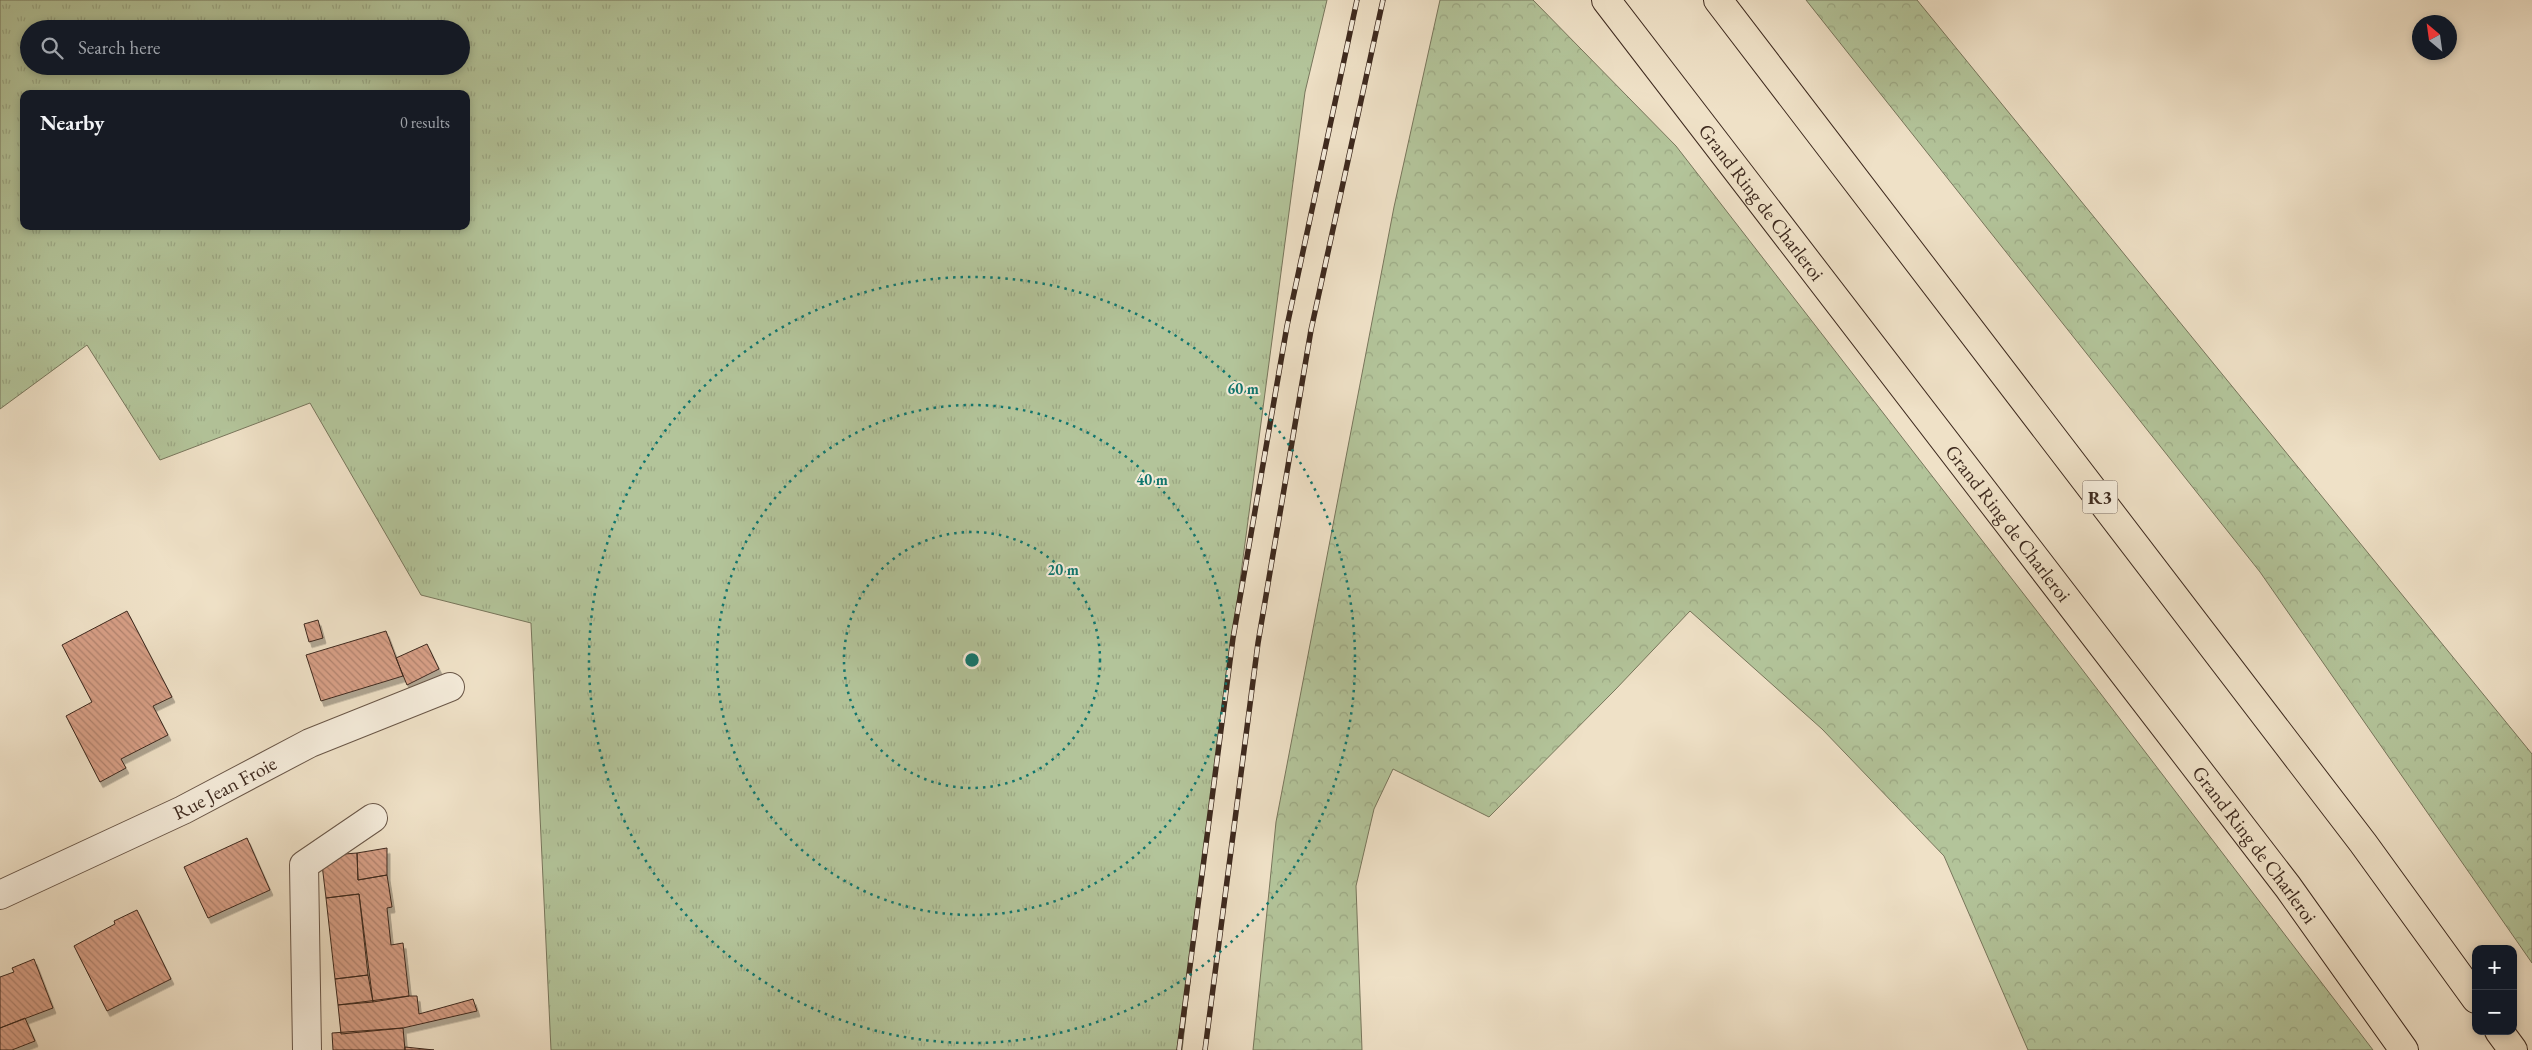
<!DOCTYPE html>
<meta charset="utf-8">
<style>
:root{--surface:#171b24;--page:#242831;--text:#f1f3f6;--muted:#9ea1a6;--line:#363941}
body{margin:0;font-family:"EB Garamond",serif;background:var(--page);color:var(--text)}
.controls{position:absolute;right:15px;bottom:15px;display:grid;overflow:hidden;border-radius:10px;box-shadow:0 2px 8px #0003}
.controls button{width:45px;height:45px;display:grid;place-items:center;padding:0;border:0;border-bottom:1px solid var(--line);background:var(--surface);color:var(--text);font:25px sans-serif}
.compass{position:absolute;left:2412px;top:15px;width:45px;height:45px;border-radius:50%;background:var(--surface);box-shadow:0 2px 8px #0003;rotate:331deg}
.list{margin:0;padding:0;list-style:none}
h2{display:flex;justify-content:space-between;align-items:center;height:65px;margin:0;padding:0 20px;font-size:21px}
h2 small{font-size:16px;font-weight:400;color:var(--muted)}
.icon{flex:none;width:28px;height:28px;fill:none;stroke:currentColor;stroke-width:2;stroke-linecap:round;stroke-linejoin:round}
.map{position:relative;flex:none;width:2532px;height:1050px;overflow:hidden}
.search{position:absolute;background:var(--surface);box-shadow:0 2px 8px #0003;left:20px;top:20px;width:450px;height:55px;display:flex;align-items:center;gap:12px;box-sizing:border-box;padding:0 18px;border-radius:28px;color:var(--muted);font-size:19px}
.panel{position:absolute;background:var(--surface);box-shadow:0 2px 8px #0003;left:20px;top:90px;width:450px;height:140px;border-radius:10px}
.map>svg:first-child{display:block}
.grass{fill:url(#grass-tufts);stroke:#78765c;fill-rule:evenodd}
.forest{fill:url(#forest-crowns);stroke:#78765c}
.building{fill:url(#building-back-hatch);stroke:#3d291e;filter:url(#shadow)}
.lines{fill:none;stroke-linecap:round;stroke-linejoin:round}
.street-casing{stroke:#6a5748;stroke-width:30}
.highway-casing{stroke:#3d291e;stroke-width:30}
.street{stroke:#f5ecdb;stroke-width:28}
.highway{stroke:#efe1c7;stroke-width:28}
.rail-casing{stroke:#3d291e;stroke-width:5.5}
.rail{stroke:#f5ecdb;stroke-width:4;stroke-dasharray:11;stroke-linecap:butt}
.ring{fill:none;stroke:#0f766e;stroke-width:2.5;stroke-dasharray:2.5 5}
.labels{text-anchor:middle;stroke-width:4;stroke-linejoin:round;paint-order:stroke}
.shield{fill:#f5ecdb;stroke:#746457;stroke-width:1}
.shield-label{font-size:19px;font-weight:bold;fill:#3d291e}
.street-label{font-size:20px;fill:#3d291e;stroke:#f5ecdb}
.centre{fill:#0f766e;stroke:#f5ecdb;stroke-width:2.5}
.ring-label{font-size:15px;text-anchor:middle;font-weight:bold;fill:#0f766e;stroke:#f5ecdb;stroke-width:4;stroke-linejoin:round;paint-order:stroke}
</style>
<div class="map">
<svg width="2532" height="1050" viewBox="0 0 2532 1050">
<defs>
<pattern id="grass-tufts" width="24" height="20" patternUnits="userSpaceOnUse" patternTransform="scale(1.25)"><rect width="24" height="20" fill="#b3c49a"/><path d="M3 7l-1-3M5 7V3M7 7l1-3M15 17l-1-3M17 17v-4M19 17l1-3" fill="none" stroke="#9ba884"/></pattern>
<pattern id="forest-crowns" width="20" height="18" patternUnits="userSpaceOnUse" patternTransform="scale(1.25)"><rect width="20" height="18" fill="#b3c49a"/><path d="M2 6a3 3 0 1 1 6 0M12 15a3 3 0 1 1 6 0" fill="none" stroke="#9ba884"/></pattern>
<pattern id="building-back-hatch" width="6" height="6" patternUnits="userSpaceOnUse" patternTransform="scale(1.25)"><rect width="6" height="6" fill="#d79f86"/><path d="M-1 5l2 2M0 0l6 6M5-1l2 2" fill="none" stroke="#b0826d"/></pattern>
<filter id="shadow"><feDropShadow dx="3" dy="5.5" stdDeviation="0" flood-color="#0004"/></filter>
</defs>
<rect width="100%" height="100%" fill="#efe1c7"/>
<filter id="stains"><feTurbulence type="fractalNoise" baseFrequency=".004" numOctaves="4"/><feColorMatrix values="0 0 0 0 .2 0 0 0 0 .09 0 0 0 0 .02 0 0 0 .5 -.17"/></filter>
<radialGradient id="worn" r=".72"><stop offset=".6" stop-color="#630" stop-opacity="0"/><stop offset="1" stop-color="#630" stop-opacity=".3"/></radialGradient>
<path class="grass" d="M0,0h1327l-22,92 -90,677 -33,281h-631l-20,-427 -110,-28 -111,-192 -150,57 -73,-115 -87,64zM29,29h432v37h-432zM24,94h442v132h-442z"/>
<path class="forest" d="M1440,0h93l143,146 402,518 295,386h-345l-84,-194 -122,-127 -132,-118 -75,79 -126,127 -96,-48 -19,40 -18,77 6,164h-109l23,-228 118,-615z
M1806,0h111l615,754v209l-272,-391z"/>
<path class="building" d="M127,611l45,86 -19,9 15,29 -47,24 5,9 -26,14 -34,-66 26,-14 -30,-57z
M318,620l5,18 -14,4 -5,-18z
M386,631l17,45 -82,25 -15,-46z
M427,644l12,25 -32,16 -11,-27z
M247,838l23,52 -62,28 -24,-51z
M387,848v27l-29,5 -1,-27z
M357,853l1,27 29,-5 5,32 -5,1 4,37 12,-2 6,53 -36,6 -14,-108 -33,4 -5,-42z
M359,894l9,81 -33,4 -9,-81z
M137,910l34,69 -64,32 -33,-65 41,-22 -1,-3z
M34,959l19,49 -53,20v-51l14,-5 -2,-4z
M368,975l5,27 -35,3 -3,-26z
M409,996h8l2,18 54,-15 4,12 -74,17 -62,6 -3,-29z
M25,1018l10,23 -23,9h-12v-22z
M403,1028l2,22h-72l-1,-17z
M405,1047l29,3h-29z"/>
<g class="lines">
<g class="street-casing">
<g id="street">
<path id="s1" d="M0,895l183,-85 127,-67 140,-56"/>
<path d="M307,1050l-3,-185 69,-47"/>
</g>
</g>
<g class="highway-casing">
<g id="highway">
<path id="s2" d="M1606,0l682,887 116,163"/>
<path d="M1718,0l645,843 113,156"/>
<path d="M2499,1031l14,19"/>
</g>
</g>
<use href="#street" class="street"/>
<use href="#highway" class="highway"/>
<g class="rail-casing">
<path id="rail" d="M1179,1050l54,-412 54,-312 70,-326
M1205,1050l53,-407 53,-313 72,-330"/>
</g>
<use href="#rail" class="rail"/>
</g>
<g class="ring">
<circle cx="972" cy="660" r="128"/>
<circle cx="972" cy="660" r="255"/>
<circle cx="972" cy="660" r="383"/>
</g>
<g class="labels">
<rect class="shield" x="2082.5" y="480.5" width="35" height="33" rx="4"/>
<g class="shield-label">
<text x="2100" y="504">R3</text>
</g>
<g class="street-label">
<text dy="7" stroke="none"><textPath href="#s2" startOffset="255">Grand Ring de Charleroi</textPath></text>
<text dy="7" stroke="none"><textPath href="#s2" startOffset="660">Grand Ring de Charleroi</textPath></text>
<text dy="7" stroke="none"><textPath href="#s1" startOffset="249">Rue Jean Froie</textPath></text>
<text dy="7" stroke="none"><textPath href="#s2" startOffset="1065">Grand Ring de Charleroi</textPath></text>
</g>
</g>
<circle cx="972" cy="660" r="8" class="centre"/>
<g class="ring-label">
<text x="1243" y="394">60 m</text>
<text x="1152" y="485">40 m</text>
<text x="1063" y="575">20 m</text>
</g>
<rect width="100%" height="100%" filter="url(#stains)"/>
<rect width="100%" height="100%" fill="url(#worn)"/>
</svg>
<div class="controls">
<button>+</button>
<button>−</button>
</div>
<svg class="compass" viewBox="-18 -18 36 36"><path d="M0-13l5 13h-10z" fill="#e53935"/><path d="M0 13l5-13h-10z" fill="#9ea1a6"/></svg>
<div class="search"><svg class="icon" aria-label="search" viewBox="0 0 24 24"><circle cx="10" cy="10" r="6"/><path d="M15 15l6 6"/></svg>Search here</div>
<section class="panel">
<h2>Nearby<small>0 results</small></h2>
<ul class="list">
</ul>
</section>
</div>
